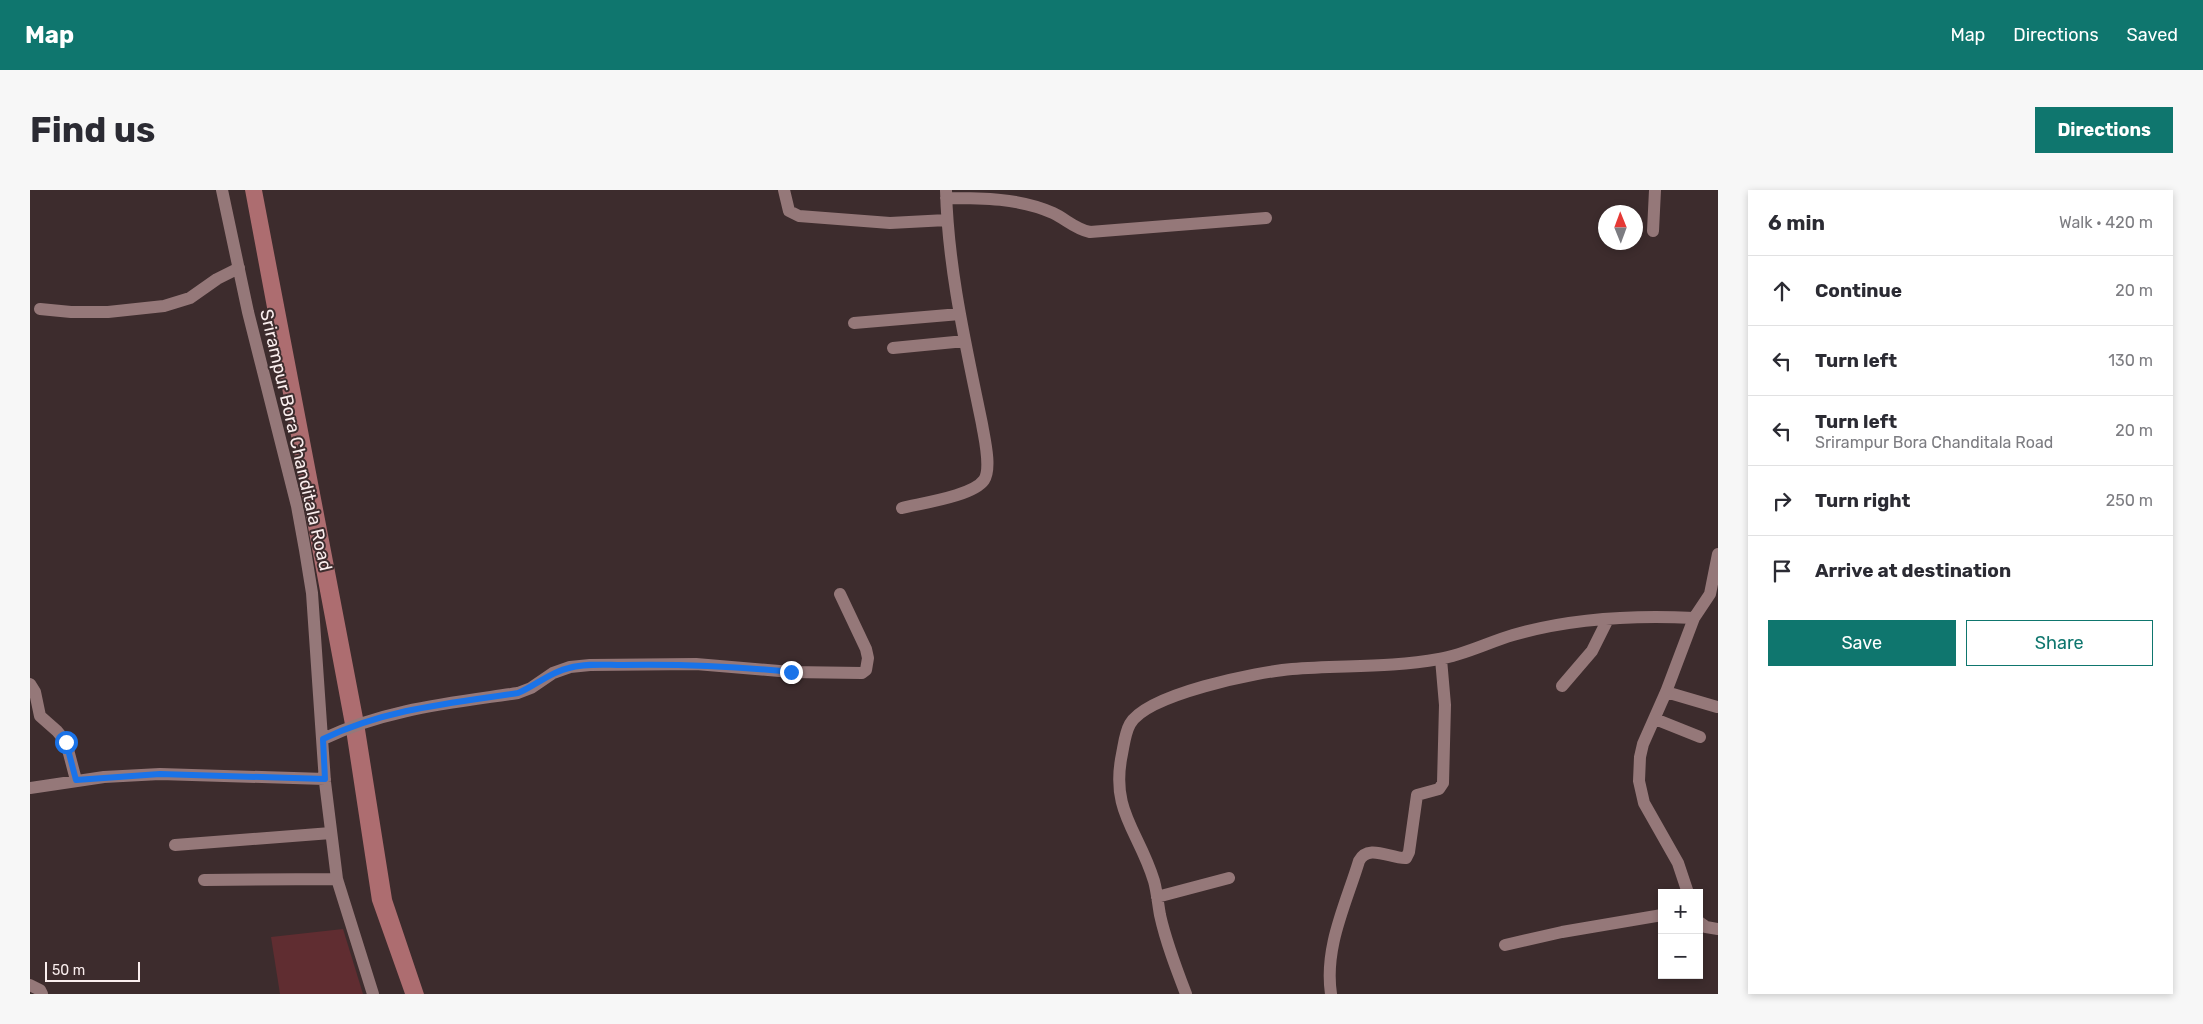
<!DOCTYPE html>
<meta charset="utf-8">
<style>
:root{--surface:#fff;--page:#f7f7f7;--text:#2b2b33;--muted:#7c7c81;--line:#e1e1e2;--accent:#0f766e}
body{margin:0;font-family:Rubik,sans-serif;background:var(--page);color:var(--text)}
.controls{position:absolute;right:15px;bottom:15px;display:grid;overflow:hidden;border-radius:0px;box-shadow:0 2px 8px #0003}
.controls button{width:45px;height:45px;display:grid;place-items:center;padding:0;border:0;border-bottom:1px solid var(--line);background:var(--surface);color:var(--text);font:25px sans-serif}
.compass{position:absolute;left:1568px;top:15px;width:45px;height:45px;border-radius:50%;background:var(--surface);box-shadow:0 2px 8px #0003;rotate:359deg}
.scale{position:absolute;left:15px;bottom:12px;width:95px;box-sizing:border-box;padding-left:5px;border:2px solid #faeeee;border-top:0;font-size:14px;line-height:18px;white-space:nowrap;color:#faeeee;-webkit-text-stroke:4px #3d2c2d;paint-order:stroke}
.stop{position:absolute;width:15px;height:15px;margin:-11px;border:4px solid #1a73e8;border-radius:50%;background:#fff}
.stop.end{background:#1a73e8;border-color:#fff;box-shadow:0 1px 5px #0008}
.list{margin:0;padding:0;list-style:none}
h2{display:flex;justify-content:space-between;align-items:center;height:65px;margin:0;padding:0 20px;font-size:21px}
h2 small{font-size:16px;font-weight:400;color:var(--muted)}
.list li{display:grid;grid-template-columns:32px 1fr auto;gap:15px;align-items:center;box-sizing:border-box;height:70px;padding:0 20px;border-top:1px solid var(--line)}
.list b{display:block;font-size:19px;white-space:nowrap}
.list p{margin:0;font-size:16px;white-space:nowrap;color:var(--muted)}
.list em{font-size:16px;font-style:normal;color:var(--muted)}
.actions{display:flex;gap:10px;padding:15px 20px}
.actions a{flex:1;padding:11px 0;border:1px solid var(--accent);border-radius:0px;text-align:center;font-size:18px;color:var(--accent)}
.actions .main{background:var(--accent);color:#fff}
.icon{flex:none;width:28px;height:28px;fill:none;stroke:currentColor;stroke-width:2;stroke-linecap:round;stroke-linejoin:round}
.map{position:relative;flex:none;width:1688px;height:804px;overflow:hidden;border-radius:0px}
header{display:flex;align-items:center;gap:30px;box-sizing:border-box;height:70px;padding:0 25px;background:var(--accent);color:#fff}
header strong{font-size:24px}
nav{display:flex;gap:28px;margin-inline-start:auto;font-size:18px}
.intro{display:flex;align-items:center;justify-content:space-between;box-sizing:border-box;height:120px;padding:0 30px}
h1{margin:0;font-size:35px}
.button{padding:12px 22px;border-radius:0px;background:var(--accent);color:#fff;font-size:18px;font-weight:700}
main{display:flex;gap:30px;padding:0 30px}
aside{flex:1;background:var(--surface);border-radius:0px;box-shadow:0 2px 8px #0003}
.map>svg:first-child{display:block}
.green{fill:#602d31}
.water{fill:#ad6d70}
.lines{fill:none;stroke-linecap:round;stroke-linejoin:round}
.minor{stroke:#957879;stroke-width:12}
.route{stroke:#1a73e8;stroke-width:6}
.labels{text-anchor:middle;stroke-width:4;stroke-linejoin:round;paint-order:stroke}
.street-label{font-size:18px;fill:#faeeee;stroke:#3d2c2d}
</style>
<header>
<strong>Map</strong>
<nav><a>Map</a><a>Directions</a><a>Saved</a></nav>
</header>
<div class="intro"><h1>Find us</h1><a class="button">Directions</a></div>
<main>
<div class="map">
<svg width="1688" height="804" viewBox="0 0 1688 804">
<rect width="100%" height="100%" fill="#3d2c2d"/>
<path class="green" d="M313,739l20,65h-83l-9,-57z"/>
<path class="water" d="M215,0h17l102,533 28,176 32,95h-19l-33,-93 -26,-171z"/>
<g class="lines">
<path class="minor" d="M192,0l26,122 49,194 8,44 7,43 13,189 12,97 36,115
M754,0l5,21 10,5 91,7 57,-3
M916,8c35,0 74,0 107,15 13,6 22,16 37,19l176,-14
M1623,41l2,-41
M10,119l31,3h37l56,-6 26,-8 27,-19 22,-11
M824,133l106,-9
M863,158l72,-7
M872,318c20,-5 71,-12 82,-28 8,-12 0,-43 -2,-56 -16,-78 -34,-155 -36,-234
M1664,428l16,-24 8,-40
M0,494l5,8 5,24 17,15 9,11 10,38
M1532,496l30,-35 16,-32
M1636,502l51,15
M1625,529l45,18
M293,549c62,-30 128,-36 195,-46l13,-5 22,-15 17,-6 20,-2 106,-1 95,8 71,1 4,-3 2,-12 -2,-9 -26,-55
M0,598l74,-11 56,-3 165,5
M145,655l156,-12
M174,690l133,-1
M1127,707l72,-19
M1669,732l7,5 12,2
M1475,755l57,-13 100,-17
M0,795l10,5 2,4
M1156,804c-10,-26 -20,-52 -26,-79 -2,-11 -3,-23 -6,-34 -15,-50 -44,-70 -32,-127 2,-10 3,-21 8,-30 17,-30 127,-52 162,-55 49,-4 98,-1 147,-10 25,-4 50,-17 74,-24 59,-17 121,-20 181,-17l-28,74 -23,52 -3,13 -1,24 5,22 34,60 10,30
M1301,804c-7,-47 15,-90 28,-133 9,-18 32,-2 47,-3l3,-6 8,-57 22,-6 4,-6 2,-78 -4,-46"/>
</g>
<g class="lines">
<path class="route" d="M36,552l10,38 84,-6 165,5 -2,-40c62,-30 128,-36 195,-46 17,-7 32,-21 51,-25 17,-5 36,-3 53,-3 57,-1 112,1 169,7"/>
</g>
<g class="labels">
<g class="street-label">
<text transform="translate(266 250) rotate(77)" y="6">Srirampur Bora Chanditala Road</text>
</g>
</g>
</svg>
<div class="controls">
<button>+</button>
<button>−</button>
</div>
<svg class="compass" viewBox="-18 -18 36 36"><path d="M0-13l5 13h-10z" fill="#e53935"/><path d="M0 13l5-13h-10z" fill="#7c7c81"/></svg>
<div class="scale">50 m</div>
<div class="stop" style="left:36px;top:552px"></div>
<div class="stop end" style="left:761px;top:482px"></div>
</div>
<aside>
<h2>6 min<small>Walk · 420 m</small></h2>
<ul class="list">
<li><svg class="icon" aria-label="ahead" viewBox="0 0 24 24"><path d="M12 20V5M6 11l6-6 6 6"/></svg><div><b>Continue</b></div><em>20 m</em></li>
<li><svg class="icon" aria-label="left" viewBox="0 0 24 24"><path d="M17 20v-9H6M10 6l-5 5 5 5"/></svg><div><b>Turn left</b></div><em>130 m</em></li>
<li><svg class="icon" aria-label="left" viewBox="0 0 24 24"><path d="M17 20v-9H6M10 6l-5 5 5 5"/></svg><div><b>Turn left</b><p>Srirampur Bora Chanditala Road</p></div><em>20 m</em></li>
<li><svg class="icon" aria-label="right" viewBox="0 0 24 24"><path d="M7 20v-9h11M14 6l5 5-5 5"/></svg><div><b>Turn right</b></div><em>250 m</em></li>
<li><svg class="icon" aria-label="arrive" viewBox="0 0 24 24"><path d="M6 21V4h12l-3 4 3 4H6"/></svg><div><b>Arrive at destination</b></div></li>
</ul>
<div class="actions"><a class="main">Save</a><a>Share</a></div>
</aside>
</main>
